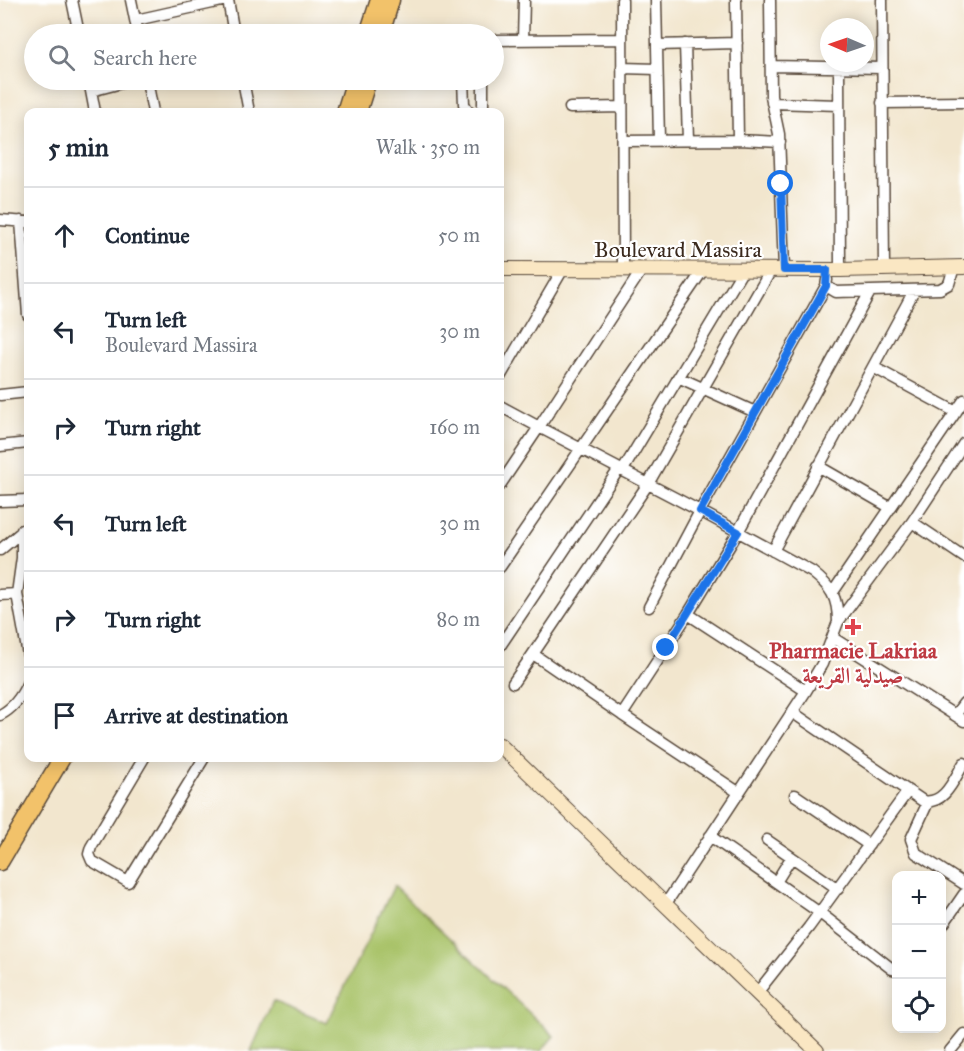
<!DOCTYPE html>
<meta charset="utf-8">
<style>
:root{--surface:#fff;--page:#f2f2f3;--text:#1f2937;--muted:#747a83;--line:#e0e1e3}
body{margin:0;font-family:"IM FELL Great Primer",Amiri,serif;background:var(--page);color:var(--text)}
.controls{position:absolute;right:18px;bottom:18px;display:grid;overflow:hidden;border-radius:12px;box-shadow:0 3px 15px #0003}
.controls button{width:54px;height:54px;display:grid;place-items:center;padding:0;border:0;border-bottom:2px solid var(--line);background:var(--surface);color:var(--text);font:30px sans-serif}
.compass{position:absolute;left:820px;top:18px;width:54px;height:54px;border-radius:50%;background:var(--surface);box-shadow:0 3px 15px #0003;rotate:272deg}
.stop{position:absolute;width:18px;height:18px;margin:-14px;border:4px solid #1a73e8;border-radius:50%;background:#fff}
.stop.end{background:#1a73e8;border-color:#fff;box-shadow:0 2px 6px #0008}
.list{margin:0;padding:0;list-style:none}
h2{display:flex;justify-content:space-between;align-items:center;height:78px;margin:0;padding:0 24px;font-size:26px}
h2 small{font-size:20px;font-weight:400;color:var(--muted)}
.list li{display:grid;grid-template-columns:39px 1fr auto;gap:18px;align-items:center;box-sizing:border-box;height:96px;padding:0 24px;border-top:2px solid var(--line)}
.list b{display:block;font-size:22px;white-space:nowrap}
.list p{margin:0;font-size:20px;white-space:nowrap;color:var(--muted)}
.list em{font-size:20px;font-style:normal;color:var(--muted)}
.icon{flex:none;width:33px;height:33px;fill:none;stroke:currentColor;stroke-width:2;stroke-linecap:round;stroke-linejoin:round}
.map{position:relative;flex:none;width:964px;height:1051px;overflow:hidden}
.search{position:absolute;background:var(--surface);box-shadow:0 3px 15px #0003;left:24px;top:24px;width:480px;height:66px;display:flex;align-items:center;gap:15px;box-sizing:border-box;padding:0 21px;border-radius:33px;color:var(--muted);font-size:22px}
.panel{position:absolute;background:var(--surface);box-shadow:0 3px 15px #0003;left:24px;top:108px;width:480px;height:654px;border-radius:12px}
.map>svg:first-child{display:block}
.green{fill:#a9c369;stroke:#727644;stroke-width:1.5}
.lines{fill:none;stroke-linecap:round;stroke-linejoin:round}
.street-casing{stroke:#564638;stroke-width:13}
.secondary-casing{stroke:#564638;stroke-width:16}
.primary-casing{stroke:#564638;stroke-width:19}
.street{stroke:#fff;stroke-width:10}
.secondary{stroke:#fae7c3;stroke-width:14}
.primary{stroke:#f2c26a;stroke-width:16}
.route{stroke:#1a73e8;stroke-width:8}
.health-dot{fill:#e0444e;stroke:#fff;stroke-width:2}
.labels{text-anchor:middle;stroke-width:4.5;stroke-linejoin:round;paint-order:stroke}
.street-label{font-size:22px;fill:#3b2a1e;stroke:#fff}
.health-label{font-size:22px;font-weight:bold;fill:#be3a42;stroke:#fff}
</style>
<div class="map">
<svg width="964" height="1051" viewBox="0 0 964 1051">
<rect width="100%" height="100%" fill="#fff"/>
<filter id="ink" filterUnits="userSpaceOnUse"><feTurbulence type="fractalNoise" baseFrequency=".0167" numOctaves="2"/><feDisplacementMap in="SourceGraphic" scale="12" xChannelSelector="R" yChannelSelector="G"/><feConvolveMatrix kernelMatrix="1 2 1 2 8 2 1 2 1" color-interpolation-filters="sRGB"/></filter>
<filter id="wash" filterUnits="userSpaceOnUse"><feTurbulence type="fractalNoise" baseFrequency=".008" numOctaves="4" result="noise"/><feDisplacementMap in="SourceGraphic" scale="24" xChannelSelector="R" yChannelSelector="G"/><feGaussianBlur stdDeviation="1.35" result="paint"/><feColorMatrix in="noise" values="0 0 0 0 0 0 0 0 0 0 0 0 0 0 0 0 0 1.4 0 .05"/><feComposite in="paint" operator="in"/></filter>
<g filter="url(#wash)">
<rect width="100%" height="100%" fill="#f2e6ce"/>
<path class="green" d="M394,886l160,150 -13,15h-290l22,-50 54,22z"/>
</g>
<g filter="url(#ink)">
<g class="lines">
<g class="street-casing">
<path id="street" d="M72,0l7,34
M131,0l7,34
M228,0l6,34
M622,0l1,270
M656,0l3,140
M736,0l2,140
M770,0l1,96 8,38 5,136
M882,0l2,270
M136,20l90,-20
M494,40l127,-1
M523,40l1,-40
M685,44l3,96
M657,45l80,-2
M771,66l111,2
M622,68l35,1
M839,68l1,202
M89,80l6,32
M147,80l6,32
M243,80l6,32
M463,80l1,24 5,8
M91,91l42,-11
M772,103l67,2
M882,103l82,-1
M570,108l52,-1
M483,112v-32
M623,141l115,-1 42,2
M0,220l28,2
M21,221l7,94
M771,270l-123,214 -115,170 89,61 66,-101 50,-82 132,-240
M827,280l-1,6 10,6 104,-3 9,-5 5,-17
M873,367l83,45
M500,377l63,-108
M678,377l77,35
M0,395l28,-3
M500,406l39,21 102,-156
M0,446l28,-3
M818,466l73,42
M623,470l120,-200
M500,485l39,-58 161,84 112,61c19,15 26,25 26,50
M0,501l28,-1
M912,522l52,35
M22,530v28l-5,36 11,61
M0,550l25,-21
M773,551l141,-260
M500,567l203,-297
M833,592l131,-192
M0,595l17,-1
M649,607l51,-96 126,-225
M688,614l118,77
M833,638l131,83
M500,646l119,-177
M513,683l20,-29
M792,712l131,89c22,4 31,-22 41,-38
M0,715c14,-7 22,-19 28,-33
M622,715l116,77
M955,715l9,-12
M144,758l-53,89 -2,7 3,7 36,21 76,-124
M795,795l74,50
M928,802l-17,37 5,14 48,31
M710,836l110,77 72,56 4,1
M767,840l71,49
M776,882l15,-24
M665,905l141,-214 16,-27 16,-42 74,-100 52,-79
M942,926l22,-32
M757,993l52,-66 99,-136
M950,1051l14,-17"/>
</g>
<g class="secondary-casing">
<path id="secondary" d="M500,269l340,1 124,-3
M500,745l317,306"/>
</g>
<g class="primary-casing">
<path id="primary" d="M368,34l11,-34
M381,34l10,-34
M345,112l10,-32
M358,112l10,-32
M0,862l62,-104"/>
</g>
<use href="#street" class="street"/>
<use href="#secondary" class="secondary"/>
<use href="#primary" class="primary"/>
</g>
</g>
<g class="lines" filter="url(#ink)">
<path class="route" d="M666,648l72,-116 -38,-21 126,-225 1,-16h-43l-3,-86"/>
</g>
<path class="health-dot" d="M850 618h6v6h6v6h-6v6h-6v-6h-6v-6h6z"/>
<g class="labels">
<g class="street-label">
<text x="678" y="257">Boulevard Massira</text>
</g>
<g class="health-label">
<text x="853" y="658">Pharmacie Lakriaa<tspan x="853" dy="25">صيدلية القريعة</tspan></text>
</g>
</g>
</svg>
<div class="controls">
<button>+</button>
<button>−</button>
<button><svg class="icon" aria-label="locate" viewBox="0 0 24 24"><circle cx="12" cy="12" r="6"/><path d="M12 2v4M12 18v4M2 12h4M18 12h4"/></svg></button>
</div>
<svg class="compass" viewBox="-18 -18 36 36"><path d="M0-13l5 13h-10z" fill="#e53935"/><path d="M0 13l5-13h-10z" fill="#747a83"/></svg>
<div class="stop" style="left:781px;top:184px"></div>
<div class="stop end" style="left:666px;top:648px"></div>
<div class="search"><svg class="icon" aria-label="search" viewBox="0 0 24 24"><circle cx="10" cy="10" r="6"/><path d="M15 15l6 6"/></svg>Search here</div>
<section class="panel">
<h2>5 min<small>Walk · 350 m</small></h2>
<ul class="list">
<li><svg class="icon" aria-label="ahead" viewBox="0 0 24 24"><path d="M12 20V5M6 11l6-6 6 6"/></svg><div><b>Continue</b></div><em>50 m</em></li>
<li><svg class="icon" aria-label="left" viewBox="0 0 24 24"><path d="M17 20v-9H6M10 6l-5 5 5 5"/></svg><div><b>Turn left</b><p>Boulevard Massira</p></div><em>30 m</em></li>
<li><svg class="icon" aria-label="right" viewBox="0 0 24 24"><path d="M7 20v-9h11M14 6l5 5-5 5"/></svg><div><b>Turn right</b></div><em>160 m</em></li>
<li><svg class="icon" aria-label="left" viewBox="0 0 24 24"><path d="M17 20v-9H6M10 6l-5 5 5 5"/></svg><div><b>Turn left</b></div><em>30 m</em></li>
<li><svg class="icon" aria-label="right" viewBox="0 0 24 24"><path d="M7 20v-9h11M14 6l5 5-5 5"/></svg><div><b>Turn right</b></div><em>80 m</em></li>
<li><svg class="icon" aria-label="arrive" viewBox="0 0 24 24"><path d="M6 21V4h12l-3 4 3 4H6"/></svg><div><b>Arrive at destination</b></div></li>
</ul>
</section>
</div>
